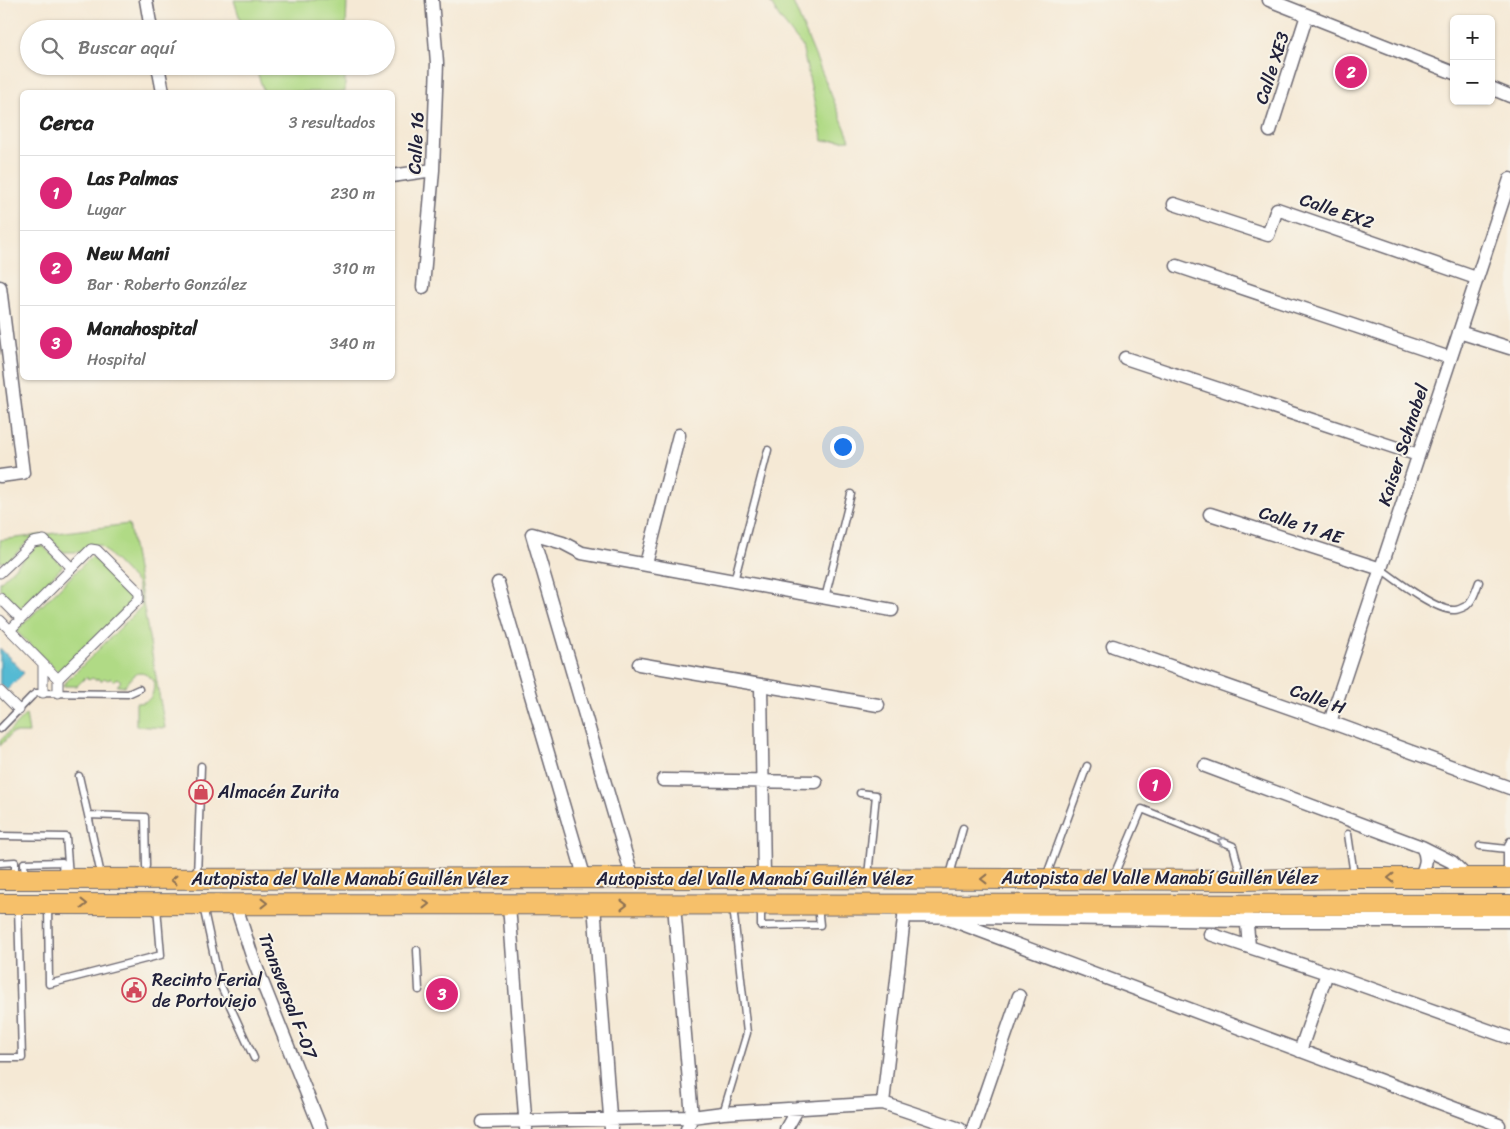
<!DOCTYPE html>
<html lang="es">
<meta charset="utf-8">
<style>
:root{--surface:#fff;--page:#f6f6f6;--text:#222;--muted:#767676;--line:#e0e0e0;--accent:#db2777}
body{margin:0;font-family:Sriracha,sans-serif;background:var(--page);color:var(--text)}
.controls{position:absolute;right:15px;top:15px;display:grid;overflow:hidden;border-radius:8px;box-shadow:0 1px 4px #0004}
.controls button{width:45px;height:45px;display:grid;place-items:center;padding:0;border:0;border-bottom:1px solid var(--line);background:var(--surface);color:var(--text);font:25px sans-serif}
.you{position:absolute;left:842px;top:446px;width:18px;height:18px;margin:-12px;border:4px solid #fff;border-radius:50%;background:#1a73e8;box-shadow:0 0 0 8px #1a73e833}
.badge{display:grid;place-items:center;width:32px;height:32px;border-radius:50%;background:var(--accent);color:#fff;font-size:16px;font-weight:700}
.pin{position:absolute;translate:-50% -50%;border:2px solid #fff;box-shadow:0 1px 5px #0006}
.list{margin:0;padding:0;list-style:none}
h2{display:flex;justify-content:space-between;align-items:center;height:65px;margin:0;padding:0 20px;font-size:21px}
h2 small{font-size:16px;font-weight:400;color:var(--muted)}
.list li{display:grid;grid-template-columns:32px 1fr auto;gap:15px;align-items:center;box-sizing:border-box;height:75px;padding:0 20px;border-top:1px solid var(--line)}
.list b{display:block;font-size:19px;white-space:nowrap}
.list p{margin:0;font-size:16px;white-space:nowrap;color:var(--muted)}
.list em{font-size:16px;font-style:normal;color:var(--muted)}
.icon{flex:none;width:28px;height:28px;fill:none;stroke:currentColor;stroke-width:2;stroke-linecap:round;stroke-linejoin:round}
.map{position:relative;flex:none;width:1510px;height:1129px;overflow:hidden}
.search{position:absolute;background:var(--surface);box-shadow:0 1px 4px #0004;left:20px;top:20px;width:375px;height:55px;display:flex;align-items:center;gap:12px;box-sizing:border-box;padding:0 18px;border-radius:28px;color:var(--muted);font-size:19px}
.panel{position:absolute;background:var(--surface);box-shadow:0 1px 4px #0004;left:20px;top:90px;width:375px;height:290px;border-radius:8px}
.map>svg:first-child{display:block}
.green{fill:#b0da85;stroke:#697e60}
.water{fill:#54bad3;stroke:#3b6e87}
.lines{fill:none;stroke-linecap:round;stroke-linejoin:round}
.service-casing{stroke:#6c6871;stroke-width:9}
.pedestrian-casing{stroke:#6c6871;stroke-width:11}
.minor-casing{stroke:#6c6871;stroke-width:15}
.primary-casing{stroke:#6c6871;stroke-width:22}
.service{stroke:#fff;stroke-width:6}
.pedestrian{stroke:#fff;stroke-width:9}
.minor{stroke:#fff;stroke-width:12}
.primary{stroke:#f6c06b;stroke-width:20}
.oneway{stroke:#9c9ca7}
.oneway2{stroke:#8c7153}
.labels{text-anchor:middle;stroke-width:4;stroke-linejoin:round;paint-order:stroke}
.street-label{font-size:18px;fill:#22223b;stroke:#f7f3e8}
.poi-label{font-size:18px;fill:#22223b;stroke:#f7f3e8;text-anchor:start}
</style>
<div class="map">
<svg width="1510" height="1129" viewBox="0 0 1510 1129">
<rect width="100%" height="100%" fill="#f7f3e8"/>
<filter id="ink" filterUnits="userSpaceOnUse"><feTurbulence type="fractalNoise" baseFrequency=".02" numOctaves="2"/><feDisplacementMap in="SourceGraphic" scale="10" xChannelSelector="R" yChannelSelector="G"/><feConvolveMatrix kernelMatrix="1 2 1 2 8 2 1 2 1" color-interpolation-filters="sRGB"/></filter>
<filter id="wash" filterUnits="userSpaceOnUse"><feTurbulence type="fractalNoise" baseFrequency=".0096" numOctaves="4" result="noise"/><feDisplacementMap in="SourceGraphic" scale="20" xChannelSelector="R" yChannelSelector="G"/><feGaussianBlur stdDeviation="1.12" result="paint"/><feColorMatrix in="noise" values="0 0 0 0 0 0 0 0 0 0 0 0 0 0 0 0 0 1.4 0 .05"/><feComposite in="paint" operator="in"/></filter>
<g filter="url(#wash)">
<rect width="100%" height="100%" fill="#f5e9d5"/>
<path class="green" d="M234,0h113l-1,29h-103z
M769,0h23l58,140 -27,1 -21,-95 -23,-29z
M255,66h90v26h-81z
M129,524l36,204 -29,-2v-23c15,0 18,-8 18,-22 -13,-13 -19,-9 -29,5h-8l4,-5 -4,-3 -3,3 -3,-3 -3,2 -4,-2 -3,3 -3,-3 -2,2 -4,-2 -3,2 -3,-3 -9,9h-15l80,-80 -5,-23 -37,-38h-12l-7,7h-18l-14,-15 -20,3 -21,22h-8v-22z
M40,543l23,23 -43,43 -20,-20v-7z
M92,556l42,43 -75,74 -43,-42z
M26,714l3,19h-17l-12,13v-5z"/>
<path class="water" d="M0,648l24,25 -17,17 -7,-6z"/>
</g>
<g filter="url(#ink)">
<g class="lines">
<g class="service-casing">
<path id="service" d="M1381,569c15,11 56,43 74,41 3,0 9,-3 11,-4 7,-5 10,-16 13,-24
M734,581l34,-131
M825,598l26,-104
M0,729l32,-33 4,-3 92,1 11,-5
M79,776l9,39 57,2 1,49
M860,793l16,2 -8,81
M88,815l13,60
M1348,834l6,41
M0,836l66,1 3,39
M1480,846l27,3
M0,863l15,-1v13
M950,875l13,-47
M1114,875l28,-66 91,37 8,30
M25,876l-1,-13 38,-1 1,14
M197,876l4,-110
M1046,877l41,-111
M1507,877v-28l3,-8
M48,906l1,78 112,-29 -4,-48
M203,906l17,78 34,74
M761,907v19l59,-1 -2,-19
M417,950l2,40
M0,1058h22l-4,-152
M723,1113l24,-80 -14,-127"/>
</g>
<g class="pedestrian-casing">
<path id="pedestrian" d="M0,573l33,-31 11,-2 28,28
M0,598l21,21
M0,620l10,10 81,-81 6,1 42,42v7l-81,80v14
M10,630l48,49
M43,664v29
M0,691l19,19"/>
</g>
<g class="minor-casing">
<path id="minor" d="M146,0l5,29
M1269,0l185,73
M158,66l5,26
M1491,88l19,8
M1270,131l37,-116
M392,176l41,-6
M1174,204l94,31 9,-26 199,69
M1177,266l273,92
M0,287l3,24 -3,1
M423,287l10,-117 4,-107 -5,-63
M1459,332l51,16
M1125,358l293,97
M0,476l23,-3 -20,-162
M1210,514l171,55
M646,564l33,-129
M498,583l87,296
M1113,646l217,76 180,66
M639,664l239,41
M761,685l3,193
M1330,722l180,-543
M1205,766l217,81 30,15 16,16
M663,780l153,2
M1420,878c5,-12 9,-19 2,-31
M633,879l-101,-345 31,9 19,10 310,57
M235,903l18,56 68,170
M509,905l17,224
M594,905l17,224
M674,905l18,212 -5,12
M925,908l21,10 553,207
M1246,914l3,32
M904,916l343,5h263
M1210,934l117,39 183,65
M1300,1051l27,-78
M883,1103l22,-194
M483,1122l209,-5 31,-4 160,-10 77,26
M786,1129l12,-21
M973,1129l46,-133"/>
</g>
<g class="primary-casing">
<path id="primary" d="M0,879l764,-1 478,2 113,-2h155
M0,904l1510,1"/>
</g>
<use href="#service" class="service"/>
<use href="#pedestrian" class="pedestrian"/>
<use href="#minor" class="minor"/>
<use href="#primary" class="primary"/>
</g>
<defs><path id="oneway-chevron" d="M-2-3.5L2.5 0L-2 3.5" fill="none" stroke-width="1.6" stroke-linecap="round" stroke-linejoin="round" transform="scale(1.25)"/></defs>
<use class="oneway" href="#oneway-chevron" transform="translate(1221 841) rotate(-158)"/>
<g class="oneway2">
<use href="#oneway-chevron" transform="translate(1391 878) rotate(-180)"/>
<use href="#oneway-chevron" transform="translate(984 879) rotate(-180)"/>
<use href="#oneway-chevron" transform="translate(174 880) rotate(-180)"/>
<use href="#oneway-chevron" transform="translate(264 903)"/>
<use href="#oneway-chevron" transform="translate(84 904)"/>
<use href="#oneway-chevron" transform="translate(426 904)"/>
<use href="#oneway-chevron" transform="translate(624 905)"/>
</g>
</g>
<defs>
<g id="shop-ring" transform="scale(1.25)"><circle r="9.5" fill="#f7f3e8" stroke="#d1495b" stroke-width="1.5"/><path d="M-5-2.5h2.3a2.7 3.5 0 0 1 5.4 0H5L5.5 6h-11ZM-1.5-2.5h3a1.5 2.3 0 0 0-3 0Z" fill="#d1495b"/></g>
<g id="civic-ring" transform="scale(1.25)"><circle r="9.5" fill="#f7f3e8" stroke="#d1495b" stroke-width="1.5"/><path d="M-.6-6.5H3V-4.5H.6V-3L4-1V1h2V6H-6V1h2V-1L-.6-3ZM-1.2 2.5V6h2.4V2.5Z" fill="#d1495b"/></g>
</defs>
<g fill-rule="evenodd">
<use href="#shop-ring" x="201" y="792"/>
<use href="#civic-ring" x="134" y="990"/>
</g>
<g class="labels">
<g class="street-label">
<text transform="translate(1272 68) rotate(-72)" y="6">Calle XE3</text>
<text transform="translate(416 143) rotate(-87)" y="6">Calle 16</text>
<text transform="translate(1337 211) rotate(19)" y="6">Calle EX2</text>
<text transform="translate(1403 445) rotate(-72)" y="6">Kaiser Schnabel</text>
<text transform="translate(1301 525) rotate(18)" y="6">Calle 11 AE</text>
<text transform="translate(1318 699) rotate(20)" y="6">Calle H</text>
<text x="1160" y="884">Autopista del Valle Manabí Guillén Vélez</text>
<text x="350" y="885">Autopista del Valle Manabí Guillén Vélez</text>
<text x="755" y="885">Autopista del Valle Manabí Guillén Vélez</text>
<text transform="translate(288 996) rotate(69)" y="6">Transversal F-07</text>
</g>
<g class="poi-label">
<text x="218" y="798">Almacén Zurita</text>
<text x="152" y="986">Recinto Ferial<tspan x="152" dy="21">de Portoviejo</tspan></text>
</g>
</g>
</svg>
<div class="controls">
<button>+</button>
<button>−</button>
</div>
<div class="you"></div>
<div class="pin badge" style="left:1155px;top:785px">1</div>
<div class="pin badge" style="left:1351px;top:72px">2</div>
<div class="pin badge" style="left:442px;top:994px">3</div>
<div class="search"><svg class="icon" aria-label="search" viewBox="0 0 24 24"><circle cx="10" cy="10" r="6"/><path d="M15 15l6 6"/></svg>Buscar aquí</div>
<section class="panel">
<h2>Cerca<small>3 resultados</small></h2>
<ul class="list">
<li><span class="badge">1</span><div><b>Las Palmas</b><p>Lugar</p></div><em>230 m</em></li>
<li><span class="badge">2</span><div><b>New Mani</b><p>Bar · Roberto González</p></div><em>310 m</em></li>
<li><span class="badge">3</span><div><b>Manahospital</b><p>Hospital</p></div><em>340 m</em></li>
</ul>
</section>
</div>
